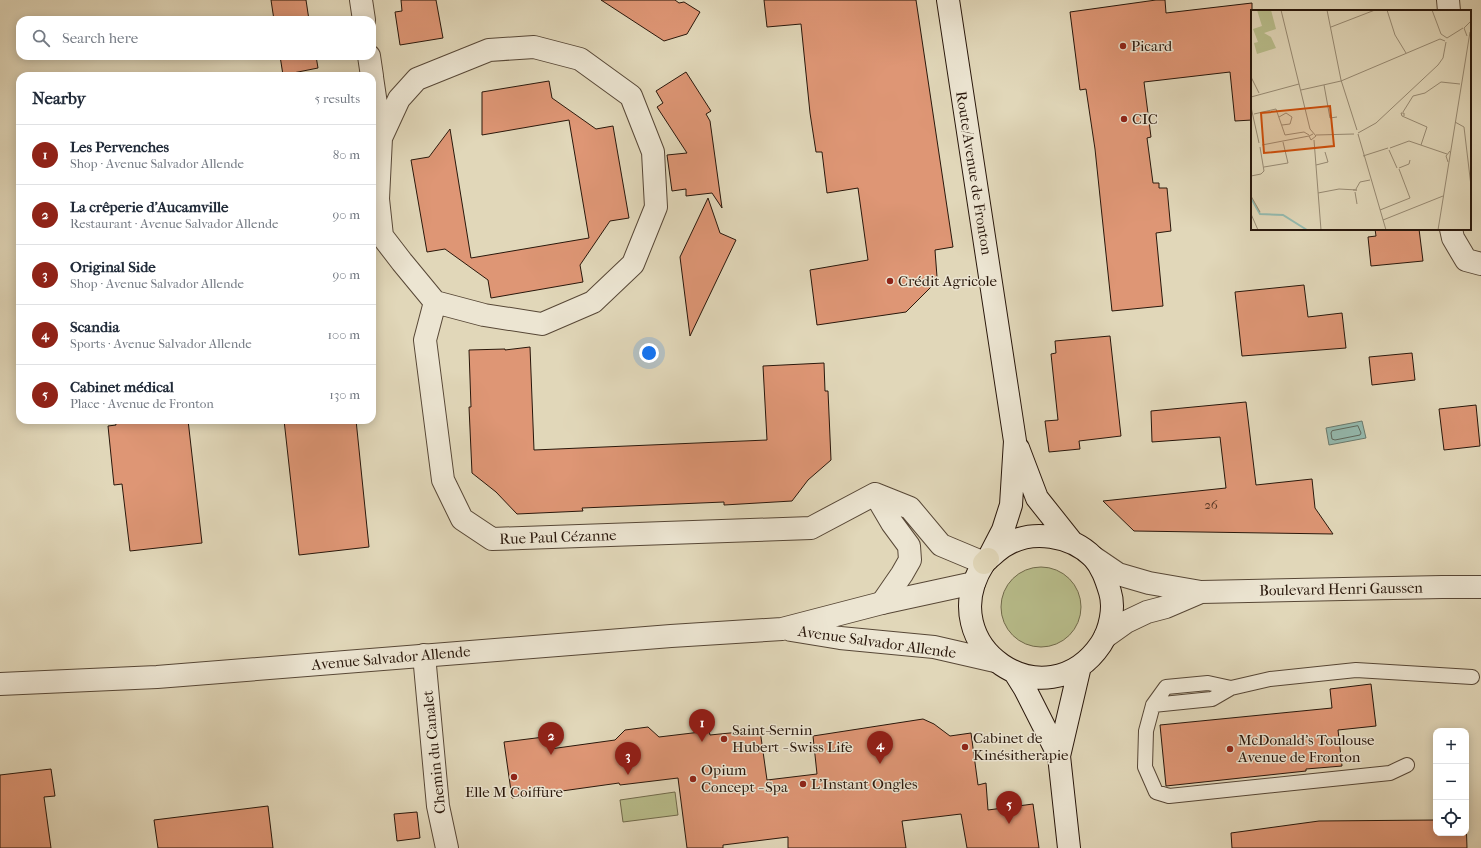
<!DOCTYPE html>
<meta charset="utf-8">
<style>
:root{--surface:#fff;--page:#f2f2f3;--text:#1f2937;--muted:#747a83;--line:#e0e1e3;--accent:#8f2418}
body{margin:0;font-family:"IM FELL French Canon",serif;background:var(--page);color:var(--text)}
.controls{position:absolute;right:12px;bottom:12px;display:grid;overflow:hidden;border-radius:8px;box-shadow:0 2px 10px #0003}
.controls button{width:36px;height:36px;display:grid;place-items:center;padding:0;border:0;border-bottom:1px solid var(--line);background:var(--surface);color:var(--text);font:20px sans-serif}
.you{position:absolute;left:649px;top:353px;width:14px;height:14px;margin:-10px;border:3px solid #fff;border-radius:50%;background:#1a73e8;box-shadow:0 0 0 6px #1a73e833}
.badge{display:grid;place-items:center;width:26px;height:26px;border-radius:50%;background:var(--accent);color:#fff;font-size:13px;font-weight:700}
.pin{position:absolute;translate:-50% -33px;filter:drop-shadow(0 1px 2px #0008)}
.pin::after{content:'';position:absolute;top:21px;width:14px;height:12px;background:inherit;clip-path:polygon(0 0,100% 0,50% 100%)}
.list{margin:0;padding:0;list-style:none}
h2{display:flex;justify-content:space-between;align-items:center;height:52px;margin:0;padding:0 16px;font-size:17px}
h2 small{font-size:13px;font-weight:400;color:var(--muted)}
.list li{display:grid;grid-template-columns:26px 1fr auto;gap:12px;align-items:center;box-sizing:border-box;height:60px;padding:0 16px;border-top:1px solid var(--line)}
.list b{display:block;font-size:15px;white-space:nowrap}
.list p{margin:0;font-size:13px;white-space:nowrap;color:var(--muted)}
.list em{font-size:13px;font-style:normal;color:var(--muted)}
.icon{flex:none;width:22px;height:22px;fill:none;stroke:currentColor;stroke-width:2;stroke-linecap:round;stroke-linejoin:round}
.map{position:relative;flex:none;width:1481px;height:848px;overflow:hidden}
.search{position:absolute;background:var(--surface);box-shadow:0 2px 10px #0003;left:16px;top:16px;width:360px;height:44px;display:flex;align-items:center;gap:10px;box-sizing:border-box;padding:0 14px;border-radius:12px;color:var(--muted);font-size:15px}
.panel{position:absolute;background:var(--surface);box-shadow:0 2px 10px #0003;left:16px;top:72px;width:360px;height:352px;border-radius:12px}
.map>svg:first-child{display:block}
.green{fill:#b8bd8b;stroke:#706a4b}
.water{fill:#94baaf;stroke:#69796d}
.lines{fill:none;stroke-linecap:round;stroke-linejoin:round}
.shore{stroke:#5e685d;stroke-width:1}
.building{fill:#de9675;stroke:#29170b}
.service-casing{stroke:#574736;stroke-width:16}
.minor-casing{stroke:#574736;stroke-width:24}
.tertiary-casing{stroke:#574736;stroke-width:24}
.secondary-casing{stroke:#29170b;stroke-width:24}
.primary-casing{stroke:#29170b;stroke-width:24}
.service{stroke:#ece5d2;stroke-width:14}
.minor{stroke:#ece5d2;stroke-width:22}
.tertiary{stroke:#ece5d2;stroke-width:22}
.secondary{stroke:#ece5d2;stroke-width:22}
.primary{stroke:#e1d7b9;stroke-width:22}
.poi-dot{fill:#8f2418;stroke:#ece5d2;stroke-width:1.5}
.labels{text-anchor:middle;stroke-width:3;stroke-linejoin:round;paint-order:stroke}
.number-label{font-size:13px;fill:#563726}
.poi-label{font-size:15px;fill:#29170b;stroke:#ece5d2;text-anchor:start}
.street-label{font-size:15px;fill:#29170b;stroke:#ece5d2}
.inset-river{fill:none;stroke:#94baaf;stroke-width:2}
.inset-road{fill:none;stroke:#978a73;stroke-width:1}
.view{fill:#cb4f0c;fill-opacity:0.15;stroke:#cb4f0c;stroke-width:2}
.inset-edge{fill:none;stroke:#29170b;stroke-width:2}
</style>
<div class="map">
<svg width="1481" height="848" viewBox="0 0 1481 848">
<rect width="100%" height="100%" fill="#e1d7b9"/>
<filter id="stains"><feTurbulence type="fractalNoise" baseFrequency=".005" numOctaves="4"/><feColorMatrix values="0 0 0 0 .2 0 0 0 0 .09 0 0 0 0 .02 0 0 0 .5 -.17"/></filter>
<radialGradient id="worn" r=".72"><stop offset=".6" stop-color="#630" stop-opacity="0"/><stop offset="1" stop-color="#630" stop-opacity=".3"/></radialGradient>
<path class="green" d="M1001 607a40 40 0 1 1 80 0a40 40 0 1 1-80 0Z
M675,792l3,23 -55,7 -3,-22z"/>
<path class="water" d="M1362,421l4,17 -37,7 -3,-17z"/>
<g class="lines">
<path class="shore" d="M1358,426l3,7 -1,2 -25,5 -3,-1 -1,-6 1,-2z"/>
</g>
<path class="building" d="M271,0h35l3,20h-35z
M401,0h35l7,38 -43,7 -5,-33 7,-1z
M601,0h74l4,3 5,-1 16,10 -13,22 -23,7z
M764,0h152l37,247 -18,3 2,27 -3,7 -28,28 -89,13 -7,-55 58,-10 -10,-72 -31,5 -5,-41h-6l-6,-39 -9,-89 -34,3z
M1156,0h9l1,13 86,-10v117l-17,1 -5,-49 -86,10 7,55 -4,1 6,45h6v5h8l4,43 -15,2 7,73 -51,5 -17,-162 -9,-60 -6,1 -10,-78z
M280,56h36l2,12 -35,7z
M686,72l25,39 -5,3 4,7 12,87 -10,-15 -26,3v-7l-14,2 -5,-36 20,-2 -30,-46 6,-4 -7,-12z
M549,81l3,17 44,31 17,-3 16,92 -19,3 -30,44 3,17 -92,16 -3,-18 -43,-31 -18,3 -16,-92 18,-3 21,-28 21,129 118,-20 -20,-118 -87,15v-43z
M708,198l12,35 16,7 -46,96 -10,-79z
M1375,229h44l4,32 -52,5 -3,-29 8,-1z
M1304,285l4,32 34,-4 4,35 -104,8 -7,-64z
M1110,336l11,100 -42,5 1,8 -31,3 -4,-31 13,-1 -7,-66 5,-1 -1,-12z
M530,347l4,103 233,-10 -4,-74 61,-3 1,28h3l3,69 -23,20 -16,21 -68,4v-3l-142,6 1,3 -66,3 -21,-22 -24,-19 -3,-66h2l-2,-57 36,-1v1z
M1412,353l3,27 -43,5 -3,-28z
M1246,402l10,83 56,-6 3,29 18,26 -199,-3 -31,-30 123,-13 -6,-51 -68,5 -1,-31z
M1476,405l4,41 -36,4 -5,-41z
M115,420h73l14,123 -72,8 -8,-67 -8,1 -6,-59 8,-1z
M284,420h72l13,127 -70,8z
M1371,684l5,42 -38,4 4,36 -36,3v2l-140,15 -6,-61 172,-17 -2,-19z
M923,719l11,5 16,12 21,-3 7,52 8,-2 2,27 45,-6 6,44h-72l-6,-34 -59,7 4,27h-118v-11l-65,8v3h-36l-9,-70 -58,7 -1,-2 -107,15 -8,-56 56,-7 -10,14 65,-9 10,-10 23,-3 11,10 50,-6 1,4 50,-5 7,50 50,-6 -4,-38z
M51,769l4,27 -11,1 7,51h-51v-73z
M268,806l5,42h-115l-4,-28z
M417,812l3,26 -23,3 -3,-27z
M1466,819l1,29h-235l-1,-15 88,-12 117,-1v13h30z"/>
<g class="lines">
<g class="service-casing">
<path id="service" d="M1153,705l59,-6 19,-11
M1407,765l-17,8 -221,23 -13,-4 -11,-25 1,-36 7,-26 13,-18 42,-4 23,5 39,-9 86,-9 116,7"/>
</g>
<g class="minor-casing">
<path id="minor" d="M361,0l3,20
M1448,0l1,11
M369,56l3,20
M372,77l9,61 -3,61 4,37 20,26 33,40 -10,38 18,140 19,39 30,20 319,-11 64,-34
M381,138l18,-39 18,-20 72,-29 45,-3 46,12 51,37 22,56 3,55 -23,57 -40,38 -51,22 -58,-9 -49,-13
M1451,229l2,9 13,22 15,4
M875,494l35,14 31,37 43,18
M875,494l17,29 17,23 1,14 -8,14 -20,29
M424,655l14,151 9,42"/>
</g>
<g class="tertiary-casing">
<path id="tertiary" d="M1093,557l25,17 31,9 52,9 241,-5h39
M791,630l49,8 94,9 61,14
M1105,637l21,-15 21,-10 19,-5 35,-15
M0,684l157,-7 514,-41 111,-7 100,-26 92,-20"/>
</g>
<g class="secondary-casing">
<path id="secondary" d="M948,0l67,441 -4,64 -8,25 -15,29
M1018,448l19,50 35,44
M984,563c-54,84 63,161 117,81 9,-14 14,-36 9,-52 -4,-13 -8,-25 -17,-35 -22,-22 -61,-28 -87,-12 -6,3 -12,9 -17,13
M1015,673l10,16 34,67
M1069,848l-10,-92 21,-90"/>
</g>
<g class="primary-casing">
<path id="primary" d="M984,563l4,-4"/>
</g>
<use href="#service" class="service"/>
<use href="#minor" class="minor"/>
<use href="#tertiary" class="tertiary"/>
<use href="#secondary" class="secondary"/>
<use href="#primary" class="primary"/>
</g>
<g class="poi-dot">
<circle cx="1123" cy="46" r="4"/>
<circle cx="1124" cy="119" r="4"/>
<circle cx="890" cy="281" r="4"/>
<circle cx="724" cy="739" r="4"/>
<circle cx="965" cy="747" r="4"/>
<circle cx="1230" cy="749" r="4"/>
<circle cx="514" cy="777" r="4"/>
<circle cx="693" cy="779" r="4"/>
<circle cx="803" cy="784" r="4"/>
</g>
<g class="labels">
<g class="number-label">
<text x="1211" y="509">26</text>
</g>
<g class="poi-label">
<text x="1131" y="51">Picard</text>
<text x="1132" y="124">CIC</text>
<text x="898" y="286">Crédit Agricole</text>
<text x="732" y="735">Saint-Sernin<tspan x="732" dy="17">Hubert - Swiss Life</tspan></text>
<text x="973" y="743">Cabinet de<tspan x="973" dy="17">Kinésitherapie</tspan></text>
<text x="1238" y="745">McDonald's Toulouse<tspan x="1238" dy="17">Avenue de Fronton</tspan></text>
<text x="701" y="775">Opium<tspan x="701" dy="17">Concept - Spa</tspan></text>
<text x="811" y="789">L'Instant Ongles</text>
<text x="514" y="797" text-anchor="middle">Elle M Coiffure</text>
</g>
<g class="street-label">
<text transform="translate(974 173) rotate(81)" y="5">Route/Avenue de Fronton</text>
<text transform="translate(558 537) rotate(-2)" y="5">Rue Paul Cézanne</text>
<text transform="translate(1341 589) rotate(-1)" y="5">Boulevard Henri Gaussen</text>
<text transform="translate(877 642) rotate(8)" y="5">Avenue Salvador Allende</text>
<text transform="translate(391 658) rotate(-5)" y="5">Avenue Salvador Allende</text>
<text transform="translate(434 752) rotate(-96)" y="5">Chemin du Canalet</text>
</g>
</g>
<g transform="translate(1251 10)">
<rect width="220" height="220" fill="#e1d7b9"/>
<path d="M6,0h14l5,19 -12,4 7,4 5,11 -19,6 -3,-11 4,-1 -5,-13 9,-3z" fill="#b8bd8b"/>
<path class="inset-river" d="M0,188l9,16 23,1 24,15"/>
<path class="inset-road" d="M30,0l29,119 6,7 -5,4 -2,-4 4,-2M76,0l14,70 16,50M136,0l8,25 11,18M181,0l9,24 6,4M80,17l44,-17M216,26l-3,-8 7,-7M196,28l16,-10M0,67l8,16M73,75l6,33 7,-1M50,80l40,-9 99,-42 5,2M0,87l48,-13M0,97l8,36M152,102l10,-16 12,-3 16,-11 19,2M3,104l22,-5 9,26 19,-3 5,3M153,106v-3h-3l1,3 25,11 -6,18M28,107l7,-4 6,4 -2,7 -8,1M204,112l9,5 7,59M107,123l18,-10 62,-58 5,-7 3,-16M107,124l28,96M65,125l38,-1M63,130l7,90M11,135l47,-9M139,138l19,-7 38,13M138,140l8,18M112,146l25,-8M197,152l-2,-6 4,-5M65,155l12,-3 -3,-10M13,157l24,-4 -5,-21M148,158l10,-4 1,-4M0,166l10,-2 3,-3 -4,-24M105,179l4,-7 10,-2M104,182l2,12M67,183l21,-4 18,1h-4M0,186l9,16M129,200l30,-12 -11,-29M0,204l7,16M132,210l60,-24M187,220l32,-198"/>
<path class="view" d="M79,96l4,40 -70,7 -3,-40z"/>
<rect width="220" height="220" class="inset-edge"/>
</g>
<rect width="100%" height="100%" filter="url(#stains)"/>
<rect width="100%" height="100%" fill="url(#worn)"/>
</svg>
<div class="controls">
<button>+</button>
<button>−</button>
<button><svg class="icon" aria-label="locate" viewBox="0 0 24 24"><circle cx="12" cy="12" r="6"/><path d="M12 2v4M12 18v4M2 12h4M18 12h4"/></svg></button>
</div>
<div class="you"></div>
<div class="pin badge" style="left:702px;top:742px">1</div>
<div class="pin badge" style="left:551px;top:755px">2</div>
<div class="pin badge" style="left:628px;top:775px">3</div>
<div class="pin badge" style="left:880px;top:764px">4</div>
<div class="pin badge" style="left:1009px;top:824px">5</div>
<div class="search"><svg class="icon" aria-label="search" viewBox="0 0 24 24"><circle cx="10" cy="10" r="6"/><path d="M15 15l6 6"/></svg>Search here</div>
<section class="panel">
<h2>Nearby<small>5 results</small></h2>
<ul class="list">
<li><span class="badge">1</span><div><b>Les Pervenches</b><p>Shop · Avenue Salvador Allende</p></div><em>80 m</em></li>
<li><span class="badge">2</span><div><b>La crêperie d'Aucamville</b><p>Restaurant · Avenue Salvador Allende</p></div><em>90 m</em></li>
<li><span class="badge">3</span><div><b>Original Side</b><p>Shop · Avenue Salvador Allende</p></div><em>90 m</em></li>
<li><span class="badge">4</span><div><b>Scandia</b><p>Sports · Avenue Salvador Allende</p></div><em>100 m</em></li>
<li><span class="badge">5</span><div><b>Cabinet médical</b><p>Place · Avenue de Fronton</p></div><em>130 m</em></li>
</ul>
</section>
</div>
